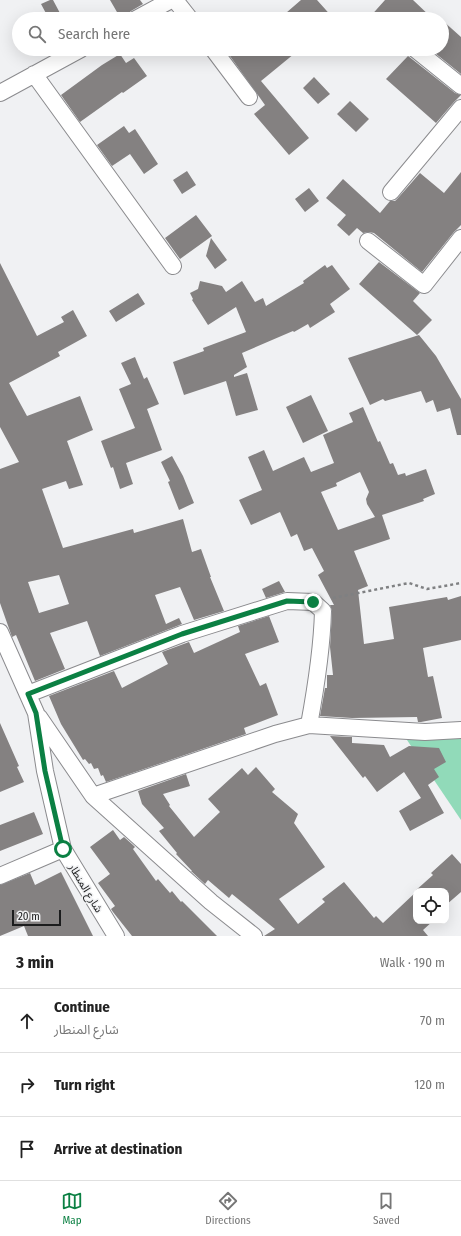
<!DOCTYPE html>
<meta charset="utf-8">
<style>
:root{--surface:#fff;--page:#f6f6f6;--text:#222;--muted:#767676;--line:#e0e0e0;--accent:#0b8043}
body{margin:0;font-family:"Fira Sans Condensed","Noto Sans Arabic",sans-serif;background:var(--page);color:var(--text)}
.controls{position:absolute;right:12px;bottom:12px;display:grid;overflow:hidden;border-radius:8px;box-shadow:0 4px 16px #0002}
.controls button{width:36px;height:36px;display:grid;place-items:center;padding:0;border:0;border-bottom:1px solid var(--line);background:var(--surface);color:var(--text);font:20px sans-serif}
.scale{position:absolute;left:12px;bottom:10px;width:49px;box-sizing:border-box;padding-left:4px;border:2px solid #1b1c1d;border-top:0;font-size:11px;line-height:14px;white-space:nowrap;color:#1b1c1d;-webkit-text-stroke:3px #f0f1f3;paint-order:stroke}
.stop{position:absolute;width:12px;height:12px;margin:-9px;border:3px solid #0b8043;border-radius:50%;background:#fff}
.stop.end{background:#0b8043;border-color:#fff;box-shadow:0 1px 4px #0008}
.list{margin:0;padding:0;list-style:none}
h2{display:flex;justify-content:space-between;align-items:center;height:52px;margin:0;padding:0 16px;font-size:17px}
h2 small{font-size:13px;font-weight:400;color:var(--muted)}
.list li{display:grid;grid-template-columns:26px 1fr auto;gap:12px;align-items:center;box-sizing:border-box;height:64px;padding:0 16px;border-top:1px solid var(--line)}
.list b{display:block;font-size:15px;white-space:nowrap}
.list p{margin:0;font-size:13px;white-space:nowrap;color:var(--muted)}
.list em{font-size:13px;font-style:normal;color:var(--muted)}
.icon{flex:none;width:22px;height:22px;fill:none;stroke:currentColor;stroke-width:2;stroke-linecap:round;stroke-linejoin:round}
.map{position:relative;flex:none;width:461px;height:936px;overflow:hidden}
.search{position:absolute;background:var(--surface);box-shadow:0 4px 16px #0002;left:12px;right:12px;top:12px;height:44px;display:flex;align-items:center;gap:10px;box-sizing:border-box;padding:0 14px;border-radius:22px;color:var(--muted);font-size:15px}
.sheet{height:244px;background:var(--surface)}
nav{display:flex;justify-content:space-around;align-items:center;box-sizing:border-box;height:56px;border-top:1px solid var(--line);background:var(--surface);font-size:11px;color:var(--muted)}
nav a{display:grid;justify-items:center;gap:2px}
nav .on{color:var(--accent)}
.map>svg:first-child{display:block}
.green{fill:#91dab9}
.building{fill:#848181;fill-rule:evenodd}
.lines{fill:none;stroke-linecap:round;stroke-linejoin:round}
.minor-casing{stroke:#8b8b8e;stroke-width:18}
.path{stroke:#7f8082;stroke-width:2.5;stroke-dasharray:3 3;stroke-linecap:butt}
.minor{stroke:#fff;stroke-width:16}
.route{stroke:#0b8043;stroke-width:5}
.labels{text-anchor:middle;stroke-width:3;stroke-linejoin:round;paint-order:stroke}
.street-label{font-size:11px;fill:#1b1c1d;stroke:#f0f1f3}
</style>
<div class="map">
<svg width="461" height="936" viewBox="0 0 461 936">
<rect width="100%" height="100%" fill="#f0f1f3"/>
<path class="green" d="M461,738v82l-54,-80z"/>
<path class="building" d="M50,0h3l8,15 -8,4h-4l-8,-15z
M110,0h30l3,4 -12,7 -3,3 -1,5h-6z
M301,0h16l17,19h-55z
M385,0h28l20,19h-65z
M442,20l19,17v37l-31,-25h12z
M225,49h75l-39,32 48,57 -20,17 -35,-41 11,-9z
M120,54l6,9 8,-5 13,18 -24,17 -1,-1 -42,30 -19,-27 41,-30z
M408,56l47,37 6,2 -7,7 -18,21 -50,-44z
M314,77l16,17 -12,10 -15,-16z
M350,101l19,18 -13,13 -19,-18z
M124,126l5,7 6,-4 23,35 -14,10 -14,-20 -18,12 -15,-21z
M187,171l9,14 -14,9 -9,-14z
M461,172v53l-7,7 -32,40 -48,-39 -5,-1 -6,1 -6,-5 -8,8 -12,-11 9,-10 -20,-17 17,-19 37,34 10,-12h5l3,-3 22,-25 24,20z
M309,188l10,13 -14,11 -10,-13z
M196,215l16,21 -32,23 -15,-21z
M211,238l16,22 -12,9 -9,-13z
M379,262l41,31 -7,8 19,19 -15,15 -58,-51z
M0,263l37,73 27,-14 -3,-5 12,-7 14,26 -29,16 2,4 -51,27 18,33 53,-20 13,34 -26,11 16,44 -14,4 -3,-8 -24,8 21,59 70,-19 1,4 49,-14 9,33 9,-3 10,28h-1l14,34 -30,9 -14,-33 -25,8 11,29 13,-6 3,6 -82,32 -13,-35 -37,12 15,36 -30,12 -19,-46 -4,2 -12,-34v-134l19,-7 -19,-35zM59,575l10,29 -30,9 -11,-31z
M325,265l2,3 5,-3 18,24 -20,15 5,8 -25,16 -2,-4 -14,8 -1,-1 -51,22 5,14 -13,8v2l13,-4 11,37 -22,6 -10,-35 -42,14 -11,-33 31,-11 -1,-3 43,-16 -10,-25 -28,18 -16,-25 1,-1 -3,-6 8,-4 2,-8 22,5 4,6 16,-11 13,21 8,-4 3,8 38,-23 -1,-2z
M138,293l7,11 -29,18 -7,-11z
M419,335l17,21 25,43v36h-4l-7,-27 -13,4 -4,-12 -7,3 -5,-12 -36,10 -2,-2 -13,6 -22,-47z
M135,357l9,22 3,-2 12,27 -12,5 15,41 -36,13 7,21 -13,5 -7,-22 -2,1 -10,-27 34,-13 -16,-39 12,-5 -10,-21z
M311,395l17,36 -25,12 -17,-36z
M363,407l15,35 2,-1 10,23 3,-1 5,12 7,-2 1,3 20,-7 9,25 -12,5 1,2 -42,14 8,24 -36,12 14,35 -10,4 6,54 30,-5 -5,-32 58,-10 1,3 13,-4v44l-38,8 5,29 5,-1 9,42 -21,4h-3l-1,-5 -65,1 -32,-2 5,-28h2v-13h6l-3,-28 2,-36 -2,-6h4l-16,-30 6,-4 -12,-23 -8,3 -7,-17 -6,3 -11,-25 -29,13 -12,-25 23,-10 -14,-33 16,-7 9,21 31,-14 7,15 23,-9 -11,-28 30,-13 -4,-9zM360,472l9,20 -3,7 1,5 8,13 -37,13 -17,-38 16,-6 -1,-3z
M172,456l11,20 11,27 -15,7 -11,-28 2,-1 -9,-19z
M279,581l6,11 -19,6 -4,-9z
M269,616l10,26 -34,12 15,32 6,-3 12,32 -34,13 2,6 -140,48 -3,-7 -2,1 -3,-8 -4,1 -3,-6 -2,1 -4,-5 -2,1 -22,-36 -12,-28 65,-25 8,17 46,-24 -6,-12 27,-10 5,11 46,-21 -2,-6z
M0,723l19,43 -2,1 7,15 -24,10z
M330,736l22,1v6l32,2 6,12 19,-11 30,2 7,14 -12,7 5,8 -11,8 16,28 -34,18 -11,-20 22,-13 -17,-26 -27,20 -12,-16 -2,2z
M256,767l19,22 -3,3 26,22 -4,9 31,44 -46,32 19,25 27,-22 -3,-3 22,-17 30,36 2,-2 7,7 33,-31v29h17l-10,9 5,6h-164l11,-7 -43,-35 -3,4 -21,-18 -3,4 -14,-13h1l-16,-17 1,-1 -18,-22 5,-3 -22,-24 -4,-13 48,-17 4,12 -27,8 7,11 -1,1 25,31 26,-25 -12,-13 34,-31 6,7z
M34,812l9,22 -43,17v-26z
M113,830l7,10 4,-3 9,8 2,2 -2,2 23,32 2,-2 12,14 2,-2 9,11 1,-1 35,35h-85l-19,-24 -2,-3 4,-3 -17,-23 12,-9 -20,-27z
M452,854l9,10v28l-15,13v-14h-31l18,-16 -2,-2z
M61,872l32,64h-65l-4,-10 -24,10v-51l30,-12 5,12z"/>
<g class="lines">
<g class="minor-casing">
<path id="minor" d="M175,0l15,19
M136,19l35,-19
M213,49l36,48
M415,49l46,37
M34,74l139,192
M0,93l81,-44
M391,192l70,-84
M368,241l56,44 37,-47
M0,632l36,81 9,58 18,78 53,87
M28,694l154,-60 105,-33 26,1 10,9c-1,39 -7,76 -14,114
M39,717l54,79 118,106 43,34
M93,796l182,-62 34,-9 116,7 36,-2
M0,876l63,-27"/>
</g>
<path class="path" d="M333,598l76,-15 18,6 34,-6"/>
<use href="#minor" class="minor"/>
</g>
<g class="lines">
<path class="route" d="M63,849l-18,-78 -9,-58 -8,-19 154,-60 105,-33 26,1"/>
</g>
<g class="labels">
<g class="street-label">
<text transform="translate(86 888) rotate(59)" y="4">شارع المنطار</text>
</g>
</g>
</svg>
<div class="controls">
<button><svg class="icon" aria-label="locate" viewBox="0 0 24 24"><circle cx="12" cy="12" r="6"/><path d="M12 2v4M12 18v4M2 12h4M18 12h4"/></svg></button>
</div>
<div class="scale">20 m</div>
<div class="stop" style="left:63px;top:849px"></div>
<div class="stop end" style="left:313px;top:602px"></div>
<div class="search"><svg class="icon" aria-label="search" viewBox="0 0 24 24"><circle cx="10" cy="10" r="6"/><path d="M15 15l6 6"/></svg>Search here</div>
</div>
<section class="sheet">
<h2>3 min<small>Walk · 190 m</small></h2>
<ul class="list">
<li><svg class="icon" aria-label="ahead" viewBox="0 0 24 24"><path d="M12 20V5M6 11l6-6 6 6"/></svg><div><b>Continue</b><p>شارع المنطار</p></div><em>70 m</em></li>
<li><svg class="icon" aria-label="right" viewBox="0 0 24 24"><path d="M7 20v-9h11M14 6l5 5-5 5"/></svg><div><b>Turn right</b></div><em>120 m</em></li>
<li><svg class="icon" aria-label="arrive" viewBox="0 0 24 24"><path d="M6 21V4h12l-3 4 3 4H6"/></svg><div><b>Arrive at destination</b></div></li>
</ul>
</section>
<nav>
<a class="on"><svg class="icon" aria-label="map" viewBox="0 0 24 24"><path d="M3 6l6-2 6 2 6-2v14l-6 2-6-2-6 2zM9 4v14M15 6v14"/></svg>Map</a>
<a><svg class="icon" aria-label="directions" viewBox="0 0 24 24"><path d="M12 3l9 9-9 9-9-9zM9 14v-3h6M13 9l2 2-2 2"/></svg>Directions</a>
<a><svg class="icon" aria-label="saved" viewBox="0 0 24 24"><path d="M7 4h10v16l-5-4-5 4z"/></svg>Saved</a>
</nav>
